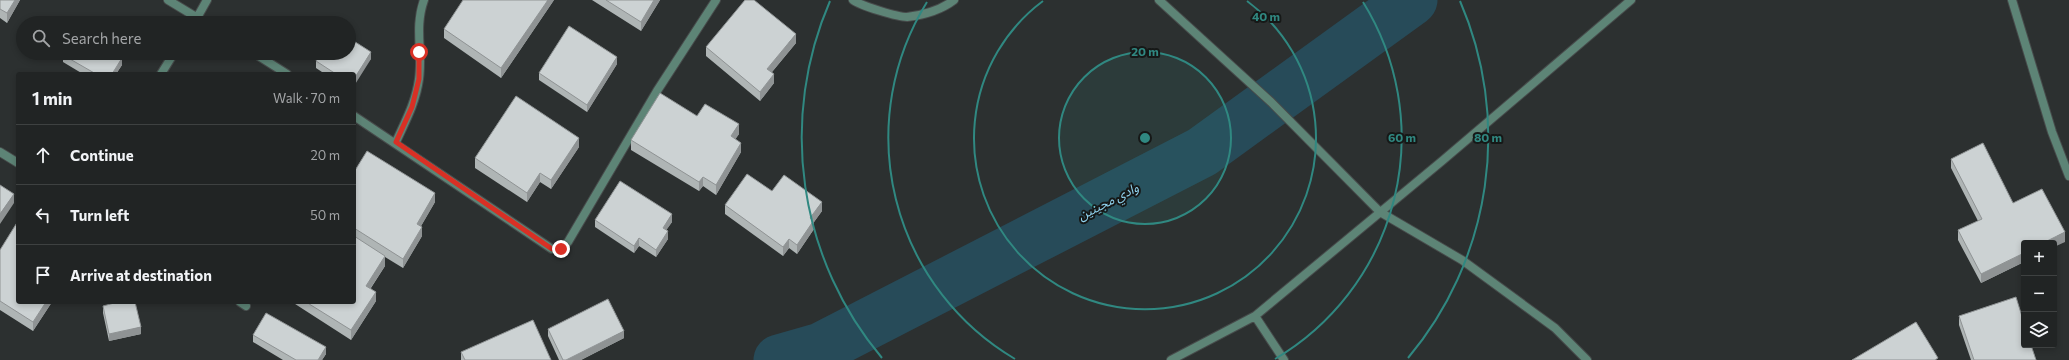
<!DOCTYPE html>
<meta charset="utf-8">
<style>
:root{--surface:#212424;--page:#2d3031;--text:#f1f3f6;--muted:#a2a4a6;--line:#3e4141}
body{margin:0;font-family:Commissioner,"Noto Sans Arabic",sans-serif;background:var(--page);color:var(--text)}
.controls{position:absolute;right:12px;bottom:12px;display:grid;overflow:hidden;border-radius:4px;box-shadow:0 2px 6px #0003}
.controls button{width:36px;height:36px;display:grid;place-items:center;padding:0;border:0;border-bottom:1px solid var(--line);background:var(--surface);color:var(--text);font:20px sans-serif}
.stop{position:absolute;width:12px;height:12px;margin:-9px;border:3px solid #d93025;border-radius:50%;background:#fff}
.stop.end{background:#d93025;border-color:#fff;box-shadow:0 1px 4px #0008}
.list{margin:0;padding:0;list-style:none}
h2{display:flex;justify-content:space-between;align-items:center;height:52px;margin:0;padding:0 16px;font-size:17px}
h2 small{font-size:13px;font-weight:400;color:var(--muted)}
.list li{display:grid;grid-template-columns:26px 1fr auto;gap:12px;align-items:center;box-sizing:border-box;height:60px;padding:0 16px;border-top:1px solid var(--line)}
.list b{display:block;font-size:15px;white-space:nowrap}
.list em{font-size:13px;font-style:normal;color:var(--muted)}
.icon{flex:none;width:22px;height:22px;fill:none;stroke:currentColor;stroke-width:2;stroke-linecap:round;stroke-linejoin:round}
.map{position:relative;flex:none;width:2069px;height:360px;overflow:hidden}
.search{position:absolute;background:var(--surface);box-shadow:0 2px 6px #0003;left:16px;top:16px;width:340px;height:44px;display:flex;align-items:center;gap:10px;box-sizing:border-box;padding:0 14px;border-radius:22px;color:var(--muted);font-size:15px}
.panel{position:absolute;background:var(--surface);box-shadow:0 2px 6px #0003;left:16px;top:72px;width:340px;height:232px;border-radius:4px}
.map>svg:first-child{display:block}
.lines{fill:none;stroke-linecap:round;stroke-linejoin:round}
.river{stroke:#274b59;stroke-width:51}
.lane-casing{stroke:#474b4b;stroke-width:10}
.street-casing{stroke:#474b4b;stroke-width:10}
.lane{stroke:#5d8476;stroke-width:8}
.street{stroke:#5d8476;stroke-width:8}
.wall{fill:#afb5b5}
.shaded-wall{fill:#8f9394}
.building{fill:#ccd2d3;stroke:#8f9394}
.route{stroke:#d93025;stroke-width:5}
.ring{fill:none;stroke:#308881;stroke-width:2}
.labels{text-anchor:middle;stroke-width:4;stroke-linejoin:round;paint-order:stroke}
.water-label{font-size:13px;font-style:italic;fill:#91d4f0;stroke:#161817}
.centre{fill:#308881;stroke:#161817;stroke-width:2}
.ring-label{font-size:12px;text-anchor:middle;font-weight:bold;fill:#308881;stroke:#161817;stroke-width:4;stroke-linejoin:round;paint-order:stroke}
</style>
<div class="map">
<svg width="2069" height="360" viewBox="0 0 2069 360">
<rect width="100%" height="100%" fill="#2c3030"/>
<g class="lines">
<path class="river" d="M779,360l42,-12 381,-196 210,-152"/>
<g class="lane-casing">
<path id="lane" d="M2012,0l40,132 17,44"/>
</g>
<g class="street-casing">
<path id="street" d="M168,0l38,23
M853,0c8,6 45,17 54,17 16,-2 34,-7 47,-17
M1159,0l112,102 109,110 82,48 93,68 32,32
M194,23l13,-23
M254,53l33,21
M161,74l13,-21
M354,116l198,133h9l7,-7 89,-151 59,-91
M396,142c9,-20 20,-40 23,-63 4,-28 -5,-51 5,-79
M0,152l18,11
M240,302l6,4
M1255,316l29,44
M1171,360l84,-44 187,-155 189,-161"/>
</g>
<use href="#lane" class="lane"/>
<use href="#street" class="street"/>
</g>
<path class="wall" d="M0,0h20l-13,23 -7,-5z
M554,0l-53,78 -57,-40v-9z
M592,0h68l-19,31z
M796,43l-24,29 2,11 -14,18 -54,-45v-9z
M63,55l59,10 -6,9h-33l-20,-12z
M371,59l-17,15h-29l-9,-6v-7z
M617,64l-30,48 -48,-32v-7z
M697,116l42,18 -4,5 6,13 -25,43 -13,-9 -4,5 -68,-41v-10z
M579,147l-28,42 -11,-7 -13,20 -52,-34v-10z
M1951,159l62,44 52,39 -41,1v19l-43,21 -23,-43v-10l20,-9 -27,-53z
M354,172l81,30 -14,24 1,10 -19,32 -18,-11v9l-14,22 5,13 -25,39 -59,-38h62z
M772,191l50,20 -8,11v7l-17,25 -8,-6 -6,8 -58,-42v-9z
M595,220l77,2 -6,8 2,9 -12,18 -17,-11 -5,7 -39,-26z
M0,250l18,52h34l-19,29 -33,-21z
M103,306l38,28 -32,7 -6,-28z
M1959,316l77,44h-65l-12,-35z
M548,329l76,9 -43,22h-22l-11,-24z
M253,335l73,19 -4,6h-39l-30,-18z
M461,352l90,8h-90z"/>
<path class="shaded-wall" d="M15,0h5l-13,23v-10z
M548,0h6l-53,78v-10z
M654,0h6l-19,31v-9z
M796,34v9l-29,35v-9z
M371,52v7l-17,27v-7z
M617,57v7l-30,48v-7z
M122,58v7l-6,9h-4z
M774,74v9l-14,18v-9z
M739,124v10l-8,12v-10z
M579,138v9l-28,42v-9z
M741,143v9l-25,43v-10z
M540,173v9l-13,20v-9z
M703,177v9l-4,5v-9z
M435,193v9l-18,31v-9z
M14,194v9l-14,21v-10z
M822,202v9l-8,11v7l-17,25v-9l13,-27z
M672,214v8l-9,13v-7z
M422,227v9l-19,32v-9z
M668,231v8l-12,18v-7z
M2065,232v10l-11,5v-4h-11z
M639,238v8l-5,7v-7z
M789,239v9l-6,8v-9z
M2024,253v9l-43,21v-9z
M385,256v10l-19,29v-9z
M376,292v9l-25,39v-10z
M46,302h6l-19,29v-9z
M141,327v7l-32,7v-7z
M624,331v7l-43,22h-15z
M326,347v7l-4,6h-4z"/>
<path class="building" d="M0,0h15l-8,13 -7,-4z
M463,0h85l-47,68 -57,-39z
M606,0h48l-13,22z
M745,0h9l42,34 -29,35 7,5 -14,18 -54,-45z
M569,26l48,31 -30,48 -48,-32z
M349,38l22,14 -17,27v-5h-18l-20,-13 5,-8h28z
M64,53h50l8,5 -10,16h-16l-33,-19z
M660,93l37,23 8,-12 34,20 -8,12 10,7 -25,42 -13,-8 -4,5 -68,-42z
M516,96l63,42 -28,42 -11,-7 -13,20 -52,-35z
M1983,143l30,60 29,-14 23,43 -22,11h-19v10l-43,21 -23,-44 24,-11 -31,-60z
M367,151l68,42 -18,31 5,3 -19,32 -49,-31v-56z
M747,174l25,17 12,-16 38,27 -12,16 4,2 -17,25 -8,-6 -6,8 -58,-42z
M620,181l52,33 -9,14 5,3 -12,19 -17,-12 -5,8 -39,-26z
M0,185l14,9 -14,20z
M18,221v81h28l-13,20 -33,-21v-51z
M354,236l31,20 -19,30 10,6 -25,38 -45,-28h48z
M2016,297l8,26v22h7l5,15h-62l-15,-44z
M608,299l16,32 -58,29h-3l-15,-31z
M118,302h17l6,25 -32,7 -6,-28z
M266,313l60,34 -8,13h-22l-43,-25z
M533,320l18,40h-86l-4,-8z
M1916,322l22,36 -3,2h-83z"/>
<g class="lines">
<path class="route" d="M419,52v27l-7,28 -16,35 156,107h9"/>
</g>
<circle cx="1145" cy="138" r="86" fill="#308881" fill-opacity=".12"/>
<g class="ring">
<circle cx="1145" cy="138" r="86"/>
<path d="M1247 1A171 171 0 1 1 1043 1"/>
<path d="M1015 359A257 257 0 0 1 927 2M1363 2A257 257 0 0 1 1275 359"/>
<path d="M882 358A343 343 0 0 1 830 1M1460 1A343 343 0 0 1 1408 358"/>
</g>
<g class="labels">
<g class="water-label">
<text transform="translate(1108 201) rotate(-27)" y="5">وادي مجينين</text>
</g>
</g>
<circle cx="1145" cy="138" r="6" class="centre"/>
<g class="ring-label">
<text x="1266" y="21">40 m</text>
<text x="1145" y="56">20 m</text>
<text x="1402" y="142">60 m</text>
<text x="1488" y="142">80 m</text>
</g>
</svg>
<div class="controls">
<button>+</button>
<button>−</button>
<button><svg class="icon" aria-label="layers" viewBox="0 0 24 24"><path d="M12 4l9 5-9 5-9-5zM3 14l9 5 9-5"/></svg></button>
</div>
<div class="stop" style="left:419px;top:52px"></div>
<div class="stop end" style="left:561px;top:249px"></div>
<div class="search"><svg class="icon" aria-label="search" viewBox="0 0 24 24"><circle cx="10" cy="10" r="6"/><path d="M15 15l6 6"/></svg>Search here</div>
<section class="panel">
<h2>1 min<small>Walk · 70 m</small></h2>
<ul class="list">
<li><svg class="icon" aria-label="ahead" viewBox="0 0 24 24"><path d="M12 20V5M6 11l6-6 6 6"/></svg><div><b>Continue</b></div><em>20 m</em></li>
<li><svg class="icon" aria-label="left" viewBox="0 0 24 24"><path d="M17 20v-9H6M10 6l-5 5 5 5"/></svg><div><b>Turn left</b></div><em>50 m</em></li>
<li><svg class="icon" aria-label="arrive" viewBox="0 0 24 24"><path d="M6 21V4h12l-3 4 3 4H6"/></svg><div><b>Arrive at destination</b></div></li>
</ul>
</section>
</div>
